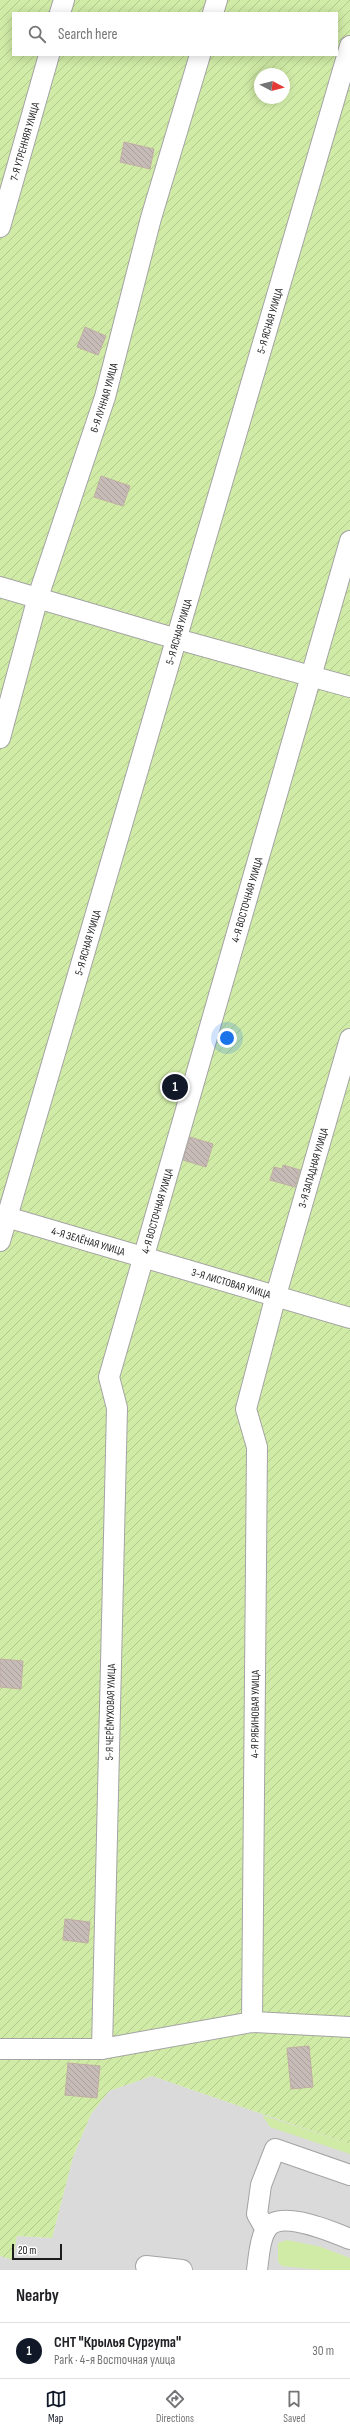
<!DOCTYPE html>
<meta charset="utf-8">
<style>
:root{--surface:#fff;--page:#f6f6f6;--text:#202124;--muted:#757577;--line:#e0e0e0;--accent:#111827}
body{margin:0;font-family:"Sofia Sans Condensed",sans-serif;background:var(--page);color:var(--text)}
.compass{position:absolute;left:254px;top:68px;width:36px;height:36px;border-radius:50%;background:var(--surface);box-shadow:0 2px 10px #0003;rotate:97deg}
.scale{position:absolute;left:12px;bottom:10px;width:50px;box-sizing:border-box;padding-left:4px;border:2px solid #1d1d1d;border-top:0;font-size:11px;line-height:14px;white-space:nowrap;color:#1d1d1d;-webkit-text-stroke:3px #fff;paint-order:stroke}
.you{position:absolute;left:227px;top:1038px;width:14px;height:14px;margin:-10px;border:3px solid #fff;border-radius:50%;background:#1a73e8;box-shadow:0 0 0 6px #1a73e833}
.badge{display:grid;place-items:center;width:26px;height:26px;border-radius:50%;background:var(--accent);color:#fff;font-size:13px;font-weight:700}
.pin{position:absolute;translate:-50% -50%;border:2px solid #fff;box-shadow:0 1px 4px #0006}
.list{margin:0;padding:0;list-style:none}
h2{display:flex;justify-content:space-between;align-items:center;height:52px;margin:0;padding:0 16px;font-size:17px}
h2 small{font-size:13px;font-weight:400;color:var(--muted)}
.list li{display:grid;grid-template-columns:26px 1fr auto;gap:12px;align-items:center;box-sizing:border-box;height:56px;padding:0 16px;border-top:1px solid var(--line)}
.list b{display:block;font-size:15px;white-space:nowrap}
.list p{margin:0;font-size:13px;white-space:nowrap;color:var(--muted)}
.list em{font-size:13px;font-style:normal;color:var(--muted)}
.icon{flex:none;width:22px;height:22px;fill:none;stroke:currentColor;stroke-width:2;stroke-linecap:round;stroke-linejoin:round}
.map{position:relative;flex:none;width:350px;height:2270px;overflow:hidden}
.search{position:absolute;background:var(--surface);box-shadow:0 2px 10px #0003;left:12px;right:12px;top:12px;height:44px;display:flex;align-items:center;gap:10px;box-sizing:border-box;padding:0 14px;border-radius:0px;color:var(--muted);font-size:15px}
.sheet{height:108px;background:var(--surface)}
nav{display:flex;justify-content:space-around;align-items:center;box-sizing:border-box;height:56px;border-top:1px solid var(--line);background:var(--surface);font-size:11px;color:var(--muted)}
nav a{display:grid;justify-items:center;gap:2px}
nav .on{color:var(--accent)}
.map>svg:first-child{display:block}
.residential{fill:#dbdada}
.grass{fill:#d0eba6}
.garden{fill:url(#garden-furrows);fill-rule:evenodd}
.building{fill:url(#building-back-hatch);stroke:#c1aea4}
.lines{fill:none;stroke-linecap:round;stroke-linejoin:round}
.minor-casing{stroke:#a4a4a4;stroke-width:22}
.minor{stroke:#fff;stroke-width:20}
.labels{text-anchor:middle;stroke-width:3;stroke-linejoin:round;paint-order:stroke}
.street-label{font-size:11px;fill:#1d1d1d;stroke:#fff}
</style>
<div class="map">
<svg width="350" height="2270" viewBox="0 0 350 2270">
<defs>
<pattern id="garden-furrows" width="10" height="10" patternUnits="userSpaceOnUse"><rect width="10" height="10" fill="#d0eba6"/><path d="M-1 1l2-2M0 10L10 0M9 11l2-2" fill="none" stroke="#b2c98e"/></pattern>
<pattern id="building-back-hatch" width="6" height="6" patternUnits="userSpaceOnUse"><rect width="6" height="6" fill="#c6bbb6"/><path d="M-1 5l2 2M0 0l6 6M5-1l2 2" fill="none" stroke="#aaa09c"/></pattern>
</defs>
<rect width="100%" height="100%" fill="#efe9e2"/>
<path class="residential" d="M152,2076l198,68v126h-350v-14l13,3 4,-23 35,2 21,-81 18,-43 18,-23z"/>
<path class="grass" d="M262,2115l88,29v10l-80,-27z
M287,2240l34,7 29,11v12h-29l-39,-4 -4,-4v-19z"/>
<path class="garden" d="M0,0h350v2144l-198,-68 -43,15 -18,23 -18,43 -21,81 -35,-2 -4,24 -13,-4zM13,13h324v42h-324zM260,74h24v24h-24z"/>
<path class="building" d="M124,142l30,7 -4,20 -30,-7z
M85,327l21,9 -8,19 -21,-8z
M101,476l29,10 -7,20 -29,-9z
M190,1137l23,7 -7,23 -23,-7z
M283,1165l17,5 -5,17 -25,-7 4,-13 8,2z
M0,1659l23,2 -2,28 -21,-2z
M65,1919l25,3 -2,21 -25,-3z
M309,2046l4,41 -22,2 -4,-41z
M68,2063l32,3 -3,32 -32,-3z"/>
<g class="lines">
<g class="minor-casing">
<g id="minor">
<path d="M60,13l4,-13"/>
<path d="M213,13l4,-13"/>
<path id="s1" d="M0,227l49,-172"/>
<path d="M0,587l177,52 173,48"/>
<path id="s2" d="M0,738l38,-141 67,-200 46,-179 49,-163"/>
<path id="s3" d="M0,1215l350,103"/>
<path id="s4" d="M0,1241l350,-1195"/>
<path id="s5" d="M252,2022l5,-575 -11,-38 30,-114 74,-256"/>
<path d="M0,2049h102l150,-27 98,5"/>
<path id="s6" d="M102,2049l15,-641 -8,-31 241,-836"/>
<path d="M266,2230l-9,-16 4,-29 14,-36 75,26"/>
<path d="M146,2266l36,4"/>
<path d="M257,2270c2,-13 2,-27 8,-39 12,-24 67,1 85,8"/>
</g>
</g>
<use href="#minor" class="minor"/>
</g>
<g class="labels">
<g class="street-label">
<text dy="4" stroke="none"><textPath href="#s1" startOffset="89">7-Я УТРЕННЯЯ УЛИЦА</textPath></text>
<text dy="4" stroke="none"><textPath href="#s4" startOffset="959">5-Я ЯСНАЯ УЛИЦА</textPath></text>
<text dy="4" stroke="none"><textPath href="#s2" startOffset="356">6-Я ЛУННАЯ УЛИЦА</textPath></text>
<text dy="4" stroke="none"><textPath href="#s4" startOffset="635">5-Я ЯСНАЯ УЛИЦА</textPath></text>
<text dy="4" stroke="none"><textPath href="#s6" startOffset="1170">4-Я ВОСТОЧНАЯ УЛИЦА</textPath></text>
<text dy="4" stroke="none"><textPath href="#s4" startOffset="311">5-Я ЯСНАЯ УЛИЦА</textPath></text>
<text dy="4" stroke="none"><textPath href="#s5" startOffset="865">3-Я ЗАПАДНАЯ УЛИЦА</textPath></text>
<text dy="4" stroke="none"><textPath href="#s6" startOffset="846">4-Я ВОСТОЧНАЯ УЛИЦА</textPath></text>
<text dy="4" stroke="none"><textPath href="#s3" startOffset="92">4-Я ЗЕЛЁНАЯ УЛИЦА</textPath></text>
<text dy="4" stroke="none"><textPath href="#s3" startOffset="241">3-Я ЛИСТОВАЯ УЛИЦА</textPath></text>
<text dy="4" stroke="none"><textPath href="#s6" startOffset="337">5-Я ЧЕРЁМУХОВАЯ УЛИЦА</textPath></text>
<text dy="4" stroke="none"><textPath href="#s5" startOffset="308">4-Я РЯБИНОВАЯ УЛИЦА</textPath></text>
</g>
</g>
</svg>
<svg class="compass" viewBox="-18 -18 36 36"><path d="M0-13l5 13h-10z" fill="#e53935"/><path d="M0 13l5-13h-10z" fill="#757577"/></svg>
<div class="scale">20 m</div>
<div class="you"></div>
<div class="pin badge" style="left:175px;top:1087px">1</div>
<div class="search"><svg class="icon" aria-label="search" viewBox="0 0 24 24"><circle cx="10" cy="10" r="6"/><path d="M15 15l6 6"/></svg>Search here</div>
</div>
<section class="sheet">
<h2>Nearby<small></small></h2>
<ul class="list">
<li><span class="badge">1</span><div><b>CНТ &quot;Крылья Сургута&quot;</b><p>Park · 4-я Восточная улица</p></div><em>30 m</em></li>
</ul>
</section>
<nav>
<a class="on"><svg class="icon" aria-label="map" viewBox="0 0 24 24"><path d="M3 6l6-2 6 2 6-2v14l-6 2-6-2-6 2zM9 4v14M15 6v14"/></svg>Map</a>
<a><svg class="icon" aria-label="directions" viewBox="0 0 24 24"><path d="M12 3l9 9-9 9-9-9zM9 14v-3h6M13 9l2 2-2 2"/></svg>Directions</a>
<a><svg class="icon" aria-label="saved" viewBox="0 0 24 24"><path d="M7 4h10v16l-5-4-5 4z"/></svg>Saved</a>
</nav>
